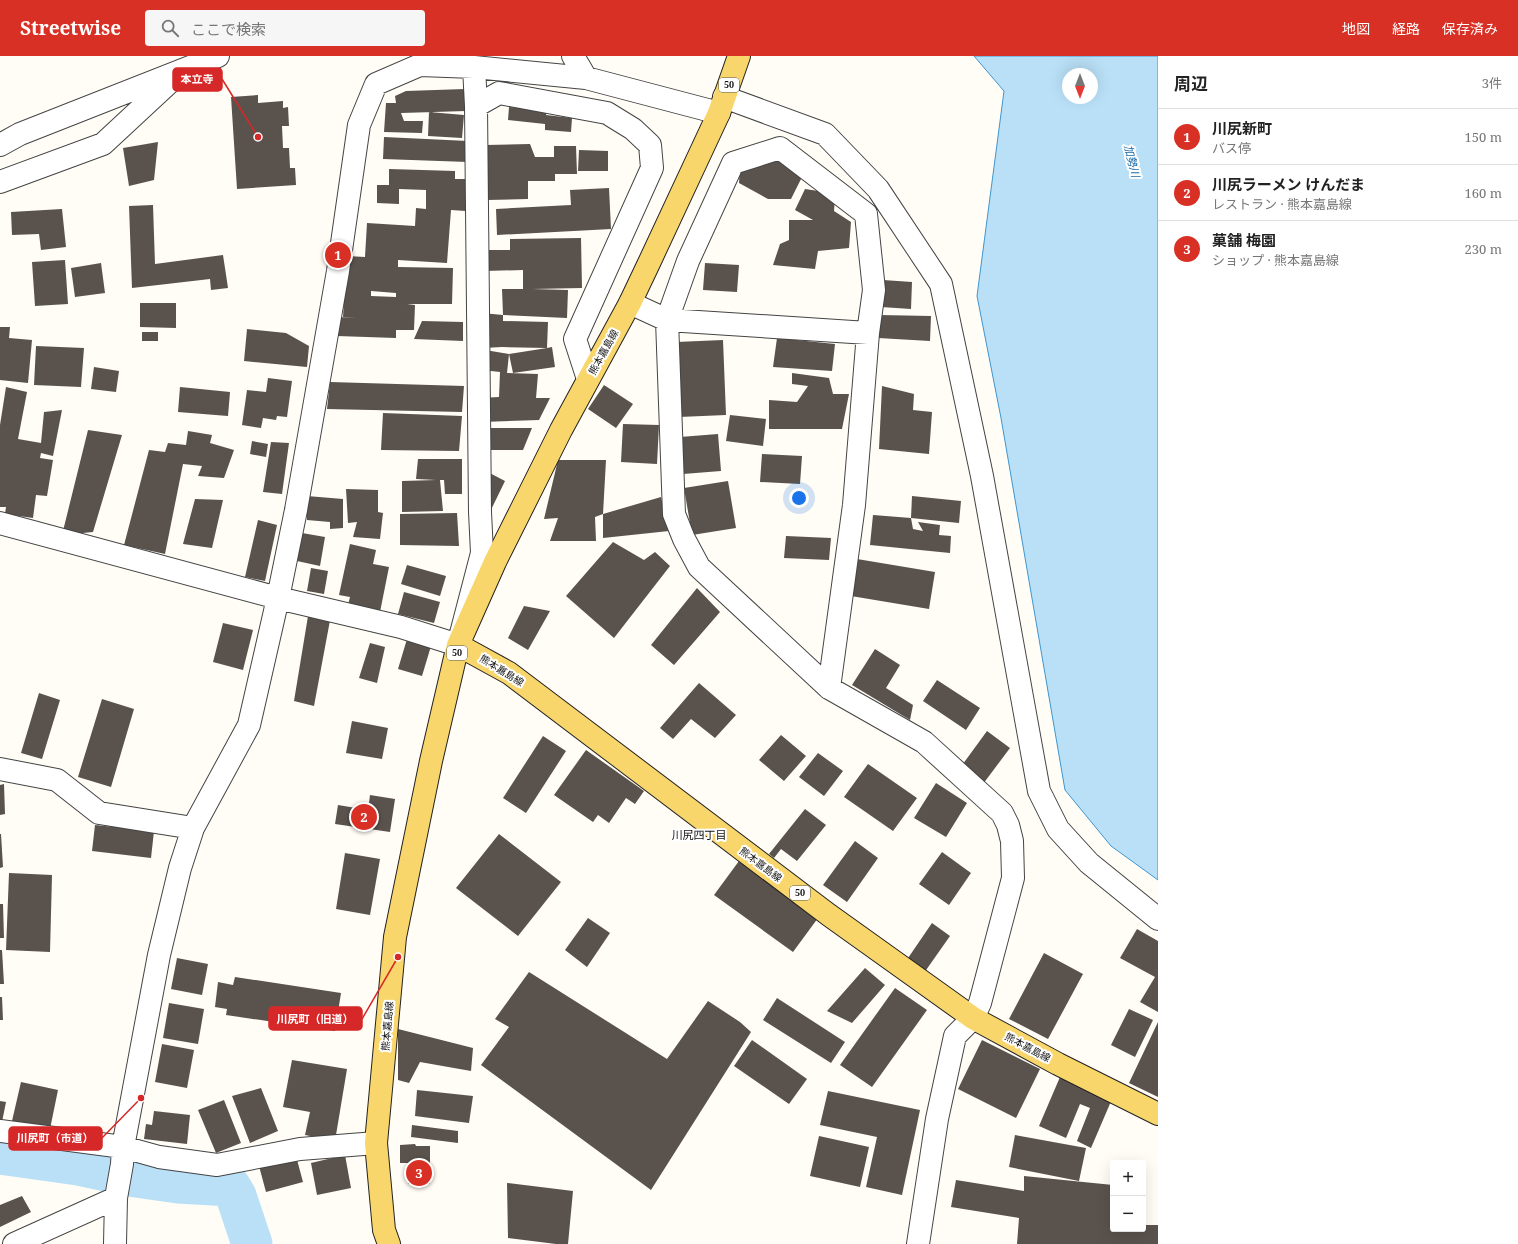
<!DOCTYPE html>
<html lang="ja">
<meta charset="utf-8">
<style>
:root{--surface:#fff;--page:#f6f6f6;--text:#222;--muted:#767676;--line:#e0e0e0;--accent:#d93025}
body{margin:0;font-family:"Noto Serif","Noto Sans JP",serif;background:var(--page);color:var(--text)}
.controls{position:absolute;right:12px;bottom:12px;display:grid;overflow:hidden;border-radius:4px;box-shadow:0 4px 16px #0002}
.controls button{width:36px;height:36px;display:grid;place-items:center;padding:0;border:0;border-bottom:1px solid var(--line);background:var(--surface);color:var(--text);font:20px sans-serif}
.compass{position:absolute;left:1062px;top:12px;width:36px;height:36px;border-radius:50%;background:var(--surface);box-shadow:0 4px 16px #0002;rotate:180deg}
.you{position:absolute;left:799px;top:442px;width:14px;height:14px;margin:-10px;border:3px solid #fff;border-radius:50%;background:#1a73e8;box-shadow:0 0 0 6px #1a73e833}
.badge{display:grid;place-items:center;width:26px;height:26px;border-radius:50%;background:var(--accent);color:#fff;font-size:13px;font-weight:700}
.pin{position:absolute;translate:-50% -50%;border:2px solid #fff;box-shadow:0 1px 4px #0006}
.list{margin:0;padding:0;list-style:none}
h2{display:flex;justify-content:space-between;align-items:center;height:52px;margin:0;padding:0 16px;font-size:17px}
h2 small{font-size:13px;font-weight:400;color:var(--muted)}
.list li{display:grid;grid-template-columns:26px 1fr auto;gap:12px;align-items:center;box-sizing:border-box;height:56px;padding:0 16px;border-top:1px solid var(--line)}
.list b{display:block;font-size:15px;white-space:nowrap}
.list p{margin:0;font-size:13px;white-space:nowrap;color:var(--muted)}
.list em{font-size:13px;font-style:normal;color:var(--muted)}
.icon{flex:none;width:22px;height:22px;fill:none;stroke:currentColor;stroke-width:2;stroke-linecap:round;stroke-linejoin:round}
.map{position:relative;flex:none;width:1158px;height:1188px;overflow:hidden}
header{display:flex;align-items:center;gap:24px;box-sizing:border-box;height:56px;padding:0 20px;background:var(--accent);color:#fff}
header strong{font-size:19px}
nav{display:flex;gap:22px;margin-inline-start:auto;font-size:14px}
.search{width:280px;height:36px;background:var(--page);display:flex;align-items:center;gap:10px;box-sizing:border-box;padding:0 14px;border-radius:4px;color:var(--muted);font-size:15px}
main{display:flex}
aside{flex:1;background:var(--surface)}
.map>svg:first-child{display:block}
.water{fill:#b9e0f7;stroke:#3f96cf;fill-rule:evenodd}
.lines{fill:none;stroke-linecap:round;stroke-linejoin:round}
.river{stroke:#b9e0f7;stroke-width:41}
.building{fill:#5a524d;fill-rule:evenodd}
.minor-casing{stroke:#444;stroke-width:24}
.major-casing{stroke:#222;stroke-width:24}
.minor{stroke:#fff;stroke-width:22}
.major{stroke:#f9d66b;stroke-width:22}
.labels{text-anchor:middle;stroke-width:4;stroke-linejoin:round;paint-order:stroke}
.shield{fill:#fff;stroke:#585858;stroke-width:1}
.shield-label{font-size:9px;font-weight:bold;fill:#111}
.street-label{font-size:10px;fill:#111;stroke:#fff}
.water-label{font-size:11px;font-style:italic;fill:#1768a6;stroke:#fff}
.neighbourhood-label{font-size:11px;fill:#111;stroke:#fff}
.leader{fill:none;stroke:#d62828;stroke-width:1.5}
.callout-dot{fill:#d62828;stroke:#fff;stroke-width:1.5}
.callout{fill:#d62828;stroke:#d62828;stroke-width:1.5}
.callout-label{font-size:11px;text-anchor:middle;font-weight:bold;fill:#fff}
</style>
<header>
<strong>Streetwise</strong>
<div class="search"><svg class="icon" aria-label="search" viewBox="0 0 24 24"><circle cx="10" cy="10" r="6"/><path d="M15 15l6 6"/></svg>ここで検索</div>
<nav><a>地図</a><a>経路</a><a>保存済み</a></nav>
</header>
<main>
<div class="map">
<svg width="1158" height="1188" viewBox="0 0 1158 1188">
<rect width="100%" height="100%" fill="#fffdf5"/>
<path class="water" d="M974,0h184v824l-47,-34 -46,-56 -64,-372 -24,-122 27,-205zM1068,18h24v24h-24z"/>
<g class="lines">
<path class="river" d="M0,1098l78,11 51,11 49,7 52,3 6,10 16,48"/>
</g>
<path class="building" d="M465,33l1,22 -65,2 3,8h19l-1,12 -38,-1 2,-29h10l-1,-7 11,-5z
M258,39v8l25,-2v7l5,-1 1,19h-7l1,22h6l1,20h5l1,17 -59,4 -6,-92z
M509,51l38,3 -1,5 26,3 -1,14 -26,-2v-6l-37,-4z
M429,56l35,3 -2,23 -34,-2z
M384,81l84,4v21l-85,-3z
M158,86l-4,38 -25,6 -6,-38z
M530,88l5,13h19v-11h22l1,28h-22v7h-27v18l-41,1 -1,-55z
M579,94l29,1v20h-30z
M779,99l25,18 -13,26h-23l-29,-16 1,-17z
M389,113l66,2v8h12l-1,32 -15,-1 -4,53 -49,-3v7l55,1 -1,36h-45l8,1 -1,25h-18v8l-59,-2 1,-19 19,1 -14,-1 4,-61 18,1 2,-34 48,3 1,-18 10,1v-19l-27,-1v15l-22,-1v-18h12zM371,235l25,2v4l-25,-1z
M609,132l2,41 -114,6 -1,-26 75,-4 -1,-15z
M805,133l20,3 10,6 -1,13 17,11 -2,26 -31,3 -3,18 -42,-4 7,-21 9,-4v-20h24l-18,-10z
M153,149l2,59 68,-9 5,33 -17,2 -1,-11 -78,9 -3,-82z
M62,153l4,38 -25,3 -2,-16 -27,1 -1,-23z
M581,182l1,50 -50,1 36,1 -1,28 -64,-3v6l45,1 -1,26 5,-1 3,20 -42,6 -4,-19 38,-6 -45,-1 -19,1 -1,-35 21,2 -1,-26h21v-19l-39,1v-21h26v-11z
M65,204l3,44 -33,2 -3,-44z
M101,207l4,30 -30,4 -4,-29z
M705,207l34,2 -2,27 -34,-2z
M883,224l29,2 -1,27 -30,-2z
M140,247h36v25l-36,-1z
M879,259l52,1 -1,25 -52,-3z
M422,265l41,1v19l-49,-2z
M0,271h10l-1,11 23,2 -4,43 -28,-3z
M247,273l39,4 23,13 -2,21 -63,-6z
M142,276h16v9h-16z
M777,282l58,6 -3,27 -59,-4z
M723,284l3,75 -47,2 -3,-75z
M36,290l48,2 -3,39 -47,-2z
M485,294l24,4 -2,19 31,1 -2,24h14l-11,22 -57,2 -3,-24 20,-1 1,-25 -18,-2z
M94,311l25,4 -3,21 -25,-3z
M792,317l37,5 4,16h16l-7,35h-73v-29l28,2 11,-16 -16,-2z
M268,322l24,3 -5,36 -10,-1 -1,4 -13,-2 -2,10 -19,-3 5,-35 19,2z
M330,326l134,4 -2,26 -135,-3z
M604,329l29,19 -17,24 -28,-19z
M882,330l32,8 -1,16 19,2 -3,42 -50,-5z
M6,331l21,5 -9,47 23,4 3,-31 18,-2 -9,46 -12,-3 -1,5 13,2 -6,36 -11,-1 -3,23 -28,-4 1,-7h-6v-82z
M180,331l50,5 -2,24 -50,-4z
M383,357l79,3 -3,35 -78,-1z
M730,359l36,4 -3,27 -37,-5z
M623,368l36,1 -2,39 -36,-2z
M479,372h53l-9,22h-44z
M88,374l34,5 -29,97 -31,3z
M188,375l24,4 -2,8 24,7 -10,28 -26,-2 4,-10 -19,-2 -18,90 -41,-9 25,-95 16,2 3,-9 18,2z
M718,378l3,37 -38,3 -3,-37z
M252,385l16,3 -2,13 -16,-3z
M271,386l18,1 -7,51 -19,-2z
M762,398l40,2 -2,28 -40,-2z
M418,403h44v35h-17l-1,-14h-4l3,31 -41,1v-31l34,-1 -20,-1z
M558,404h48l-3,54 58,-17 8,34 -66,7v-24l-8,3 1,24h-46l8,-23 -14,1z
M480,412l25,13 -17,35z
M728,425l8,47 -44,7 -8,-47z
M346,433l32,1v22l5,1 -3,26 -27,-2 4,-15 -9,1z
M307,440l36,3v29l-13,1v-7l-23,-2z
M912,440l49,5 -2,22 -48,-5 2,11 10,2 -5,-9 22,3 -1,10 12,1 -1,17 -80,-8 3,-30 38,3z
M195,443l28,1 -11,48 -29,-4z
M457,457l2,33 -59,-1v-31z
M258,464l19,5 -12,56 -20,-4z
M302,477l23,4 -5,29 -23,-5z
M786,480l45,2 -2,22 -45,-2z
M613,486l31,18 11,-8 15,14 -56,72 -48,-42z
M350,488l26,6 -3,14 16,3 -9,45 -32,-7 2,-8 -11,-2z
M857,503l78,13 -6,37 -78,-13z
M407,509l39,11 -6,20 -39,-12z
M311,512l17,3 -4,23 -17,-3z
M697,532l23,24 -46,53 -23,-20z
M404,536l36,10 -6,21 -36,-9z
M524,550l26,5 -22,39 -20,-12z
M309,554l22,5 -17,91 -20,-5z
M223,567l30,7 -10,40 -30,-8z
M407,583l24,7 -9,30 -24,-7z
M370,587l15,4 -8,36 -18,-5z
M875,593l25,16 -14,23 27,17 -3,15 -58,-35z
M937,624l43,28 -14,22 -43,-29z
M699,627l37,32 -21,23 -24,-19 -18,20 -13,-11z
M39,637l21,7 -18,59 -21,-6z
M102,643l32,10 -23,78 -33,-10z
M352,665l36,7 -6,31 -36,-6z
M987,675l23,17 -27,36 -23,-16z
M781,679l25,21 -22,25 -25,-21z
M543,680l23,15 -40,62 -23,-15z
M586,694l58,41 -9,13 -9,-6 -17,25 -11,-8 -5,7 -39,-27z
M818,697l25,18 -19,25 -25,-19z
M868,708l49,34 -24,33 -49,-34z
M936,727l31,20 -21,34 -32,-19z
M4,728l1,30 -5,1v-30z
M370,739l25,4 -5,33 -55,-8 3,-19 30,5z
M805,753l21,16 -29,36 -16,-12 -7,9 -5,-4z
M95,769l59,6 -3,27 -59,-7z
M0,778h1l2,33 -3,1z
M499,778l62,48 -43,54 -62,-48z
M855,785l23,17 -31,44 -24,-17z
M942,796l29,21 -22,32 -30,-21z
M345,797l35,6 -10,56 -34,-6z
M739,805l79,57 -25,34 -79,-57z
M9,817l43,2 -2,77 -44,-2z
M0,848h3l1,34h-4z
M588,862l22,15 -23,34 -22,-17z
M932,867l18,13 -26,37 -18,-12z
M1137,873l21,12v71l-18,-10 15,-25 -35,-19z
M0,894h2l2,34h-4z
M1044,897l39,21 -35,65 -39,-20z
M177,902l31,6 -6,31 -31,-6z
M865,912l20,17 -33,38 -25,-12z
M529,916l138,87 41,-58 32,21 11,10 -100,158 -170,-125 28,-38 -14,-8z
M235,921l106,16 -6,38 -109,-16 1,-6 -12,-2 3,-25 15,3z
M895,932l32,22 -55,77 -32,-22z
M0,941h2l1,23h-3z
M777,942l68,44 -14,21 -68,-43z
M169,947l35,6 -6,35 -35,-6z
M1129,953l24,11 -18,37 -24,-12z
M1158,966v75l-29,-14z
M398,973l75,19 -2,23 -51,-9 -11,21 -11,-3z
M752,984l55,39 -18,25 -55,-38z
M982,984l58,29 -24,49 -58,-29z
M162,988l32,6 -7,38 -32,-6z
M292,1004l55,9 -12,72 -30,-6 5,-23 -27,-5z
M1060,1021l52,22 -21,49 -14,-7 13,-33 -10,-4 -14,34 -27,-12z
M21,1026l37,8 -8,39 -38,-8z
M261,1032l17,43 -28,12 -18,-47z
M417,1034l56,6 -4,27 -54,-7z
M828,1035l92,19 -18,85 -36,-8 11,-50 -57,-12z
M224,1044l17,43 -25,10 -18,-43z
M0,1045l6,1 -5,25h-1z
M154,1055l36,4 -3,29 -43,-5 2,-15 6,1z
M412,1069l46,6v12l-47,-6z
M1015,1079l71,13 -7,33 -70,-14z
M819,1080l50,11 -9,40 -50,-11z
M415,1088l1,2h14v38h-22v-21h-8v-18z
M345,1099l6,33 -34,7 -6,-32z
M296,1100l7,26 -37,10 -7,-26z
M1024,1120l89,9v44h30v-4h15v19h-141l2,-26 -68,-11 5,-27 68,11z
M507,1127l66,8 -5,53h-12l-48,-6z
M22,1140l9,16 -31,15v-22z"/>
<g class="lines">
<g class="minor-casing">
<path id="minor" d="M573,0l13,22
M724,41l101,37 53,55 63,95 41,192 57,315 19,38 31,34 69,56
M476,50l23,-13 108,20 26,16 17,16 2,23 -77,171 13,40
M0,89l20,-11 198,-78
M0,126l103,-38 70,-65
M630,247l37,17 7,194 10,25 15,28 130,121 95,54 78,71 6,12 4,16 1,37 -33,125 -7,15 -18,18 -18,83 -19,125
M0,467l278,75 123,29 57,18 24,-92 -2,-41 -4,-406 -2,-39
M829,632l25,-183 14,-172 6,-43 -8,-76 -86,-66 -47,15 -45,98 -21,59 201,13
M0,713l57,11 42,33 94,15
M0,1075l123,16 36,10 58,8 83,-16 76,-6
M14,1188l102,-46
M115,1188l1,-46 6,-34 1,-17 36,-192 21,-87 13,-40 56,-103 29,-127 18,-88 42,-239 21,-146 17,-41 44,-19 54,2 112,11 133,35"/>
</g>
<g class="major-casing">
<path id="major" d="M458,589l51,28 320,242 144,103 85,46 100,50
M389,1188l-5,-14 -8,-87 19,-206 36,-176 27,-116 37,-83 66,-132 69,-127 19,-40 70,-150 20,-57"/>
</g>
<use href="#minor" class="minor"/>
<use href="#major" class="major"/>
</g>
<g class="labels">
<g class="shield">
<rect x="719" y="22" width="20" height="14" rx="3"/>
<rect x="447" y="590" width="20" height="14" rx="3"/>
<rect x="790" y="830" width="20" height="14" rx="3"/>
</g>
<g class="shield-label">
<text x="729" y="32">50</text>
<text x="457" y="600">50</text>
<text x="800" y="840">50</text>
</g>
<g class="street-label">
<text transform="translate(603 296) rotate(-61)" y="4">熊本嘉島線</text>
<text transform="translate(502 614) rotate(32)" y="4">熊本嘉島線</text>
<text transform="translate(761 808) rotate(37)" y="4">熊本嘉島線</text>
<text transform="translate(387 970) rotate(-85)" y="4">熊本嘉島線</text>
<text transform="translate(1028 991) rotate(28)" y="4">熊本嘉島線</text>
</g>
<g class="water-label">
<text transform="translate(1132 105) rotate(76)" y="4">加勢川</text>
</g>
<g class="neighbourhood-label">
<text x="699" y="783">川尻四丁目</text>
</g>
</g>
<path class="leader" d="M258 81L222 23M398 901L362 963M141 1042L102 1082"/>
<g class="callout-dot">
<circle cx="258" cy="81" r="4"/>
<circle cx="398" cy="901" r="4"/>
<circle cx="141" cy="1042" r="4"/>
</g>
<g class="callout">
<rect x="173" y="12" width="49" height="23" rx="4"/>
<rect x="269" y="951" width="93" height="23" rx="4"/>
<rect x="9" y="1071" width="93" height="23" rx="4"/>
</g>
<g class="callout-label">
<text x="197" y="27">本立寺</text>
<text x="315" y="967">川尻町（旧道）</text>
<text x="55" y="1086">川尻町（市道）</text>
</g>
</svg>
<div class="controls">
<button>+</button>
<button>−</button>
</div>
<svg class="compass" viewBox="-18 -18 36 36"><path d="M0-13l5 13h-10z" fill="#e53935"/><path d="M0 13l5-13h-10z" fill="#767676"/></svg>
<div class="you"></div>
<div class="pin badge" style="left:338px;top:199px">1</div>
<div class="pin badge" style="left:364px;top:761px">2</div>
<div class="pin badge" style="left:419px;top:1117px">3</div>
</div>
<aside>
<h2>周辺<small>3件</small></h2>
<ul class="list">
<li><span class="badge">1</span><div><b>川尻新町</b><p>バス停</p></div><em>150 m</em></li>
<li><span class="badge">2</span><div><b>川尻ラーメン けんだま</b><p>レストラン · 熊本嘉島線</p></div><em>160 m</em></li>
<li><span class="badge">3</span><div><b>菓舗 梅園</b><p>ショップ · 熊本嘉島線</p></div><em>230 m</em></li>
</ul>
</aside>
</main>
